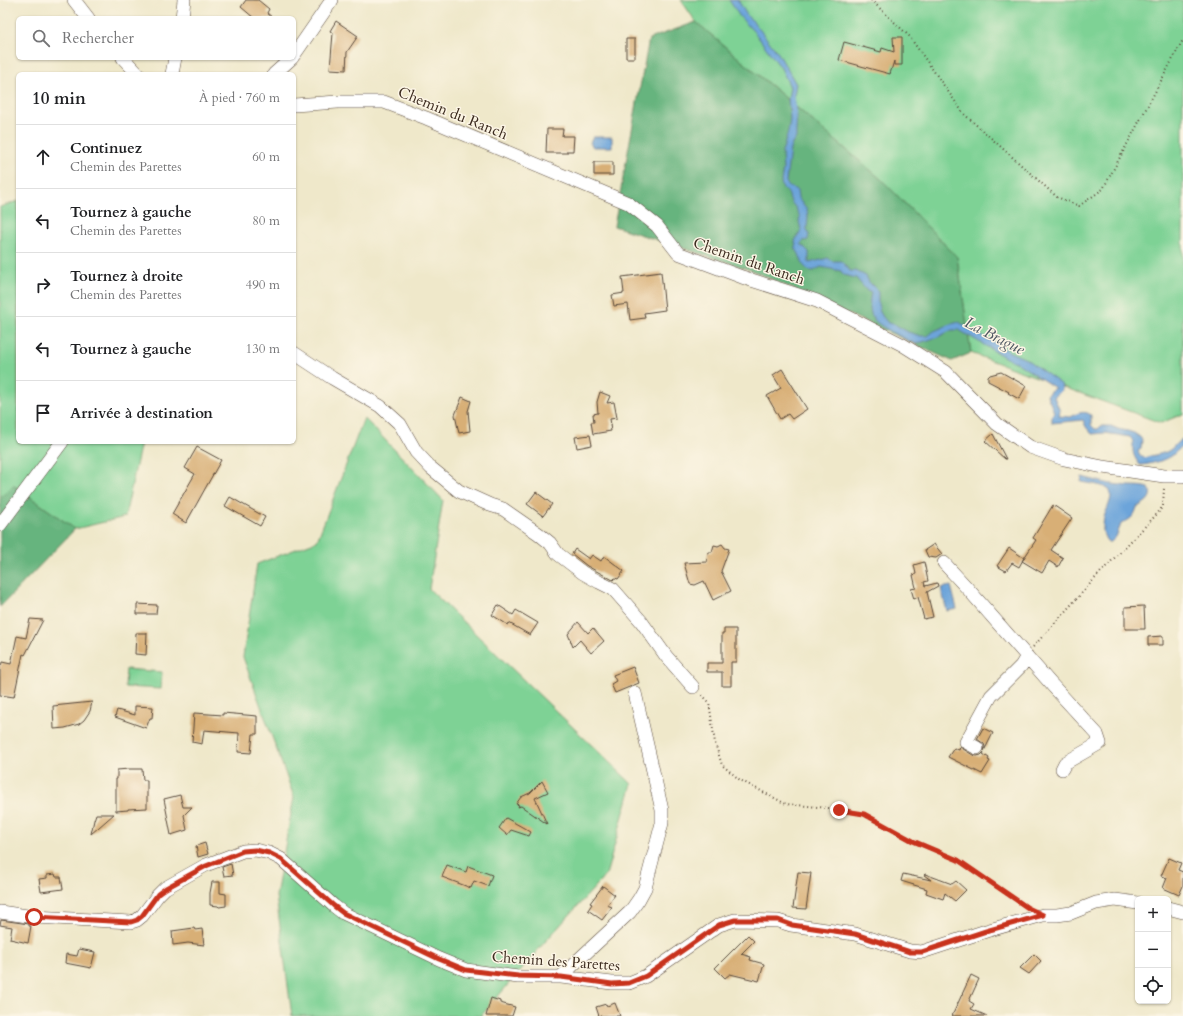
<!DOCTYPE html>
<html lang="fr">
<meta charset="utf-8">
<style>
:root{--surface:#fff;--page:#f2f2f2;--text:#202124;--muted:#757577;--line:#e0e0e0}
body{margin:0;font-family:Cardo,serif;background:var(--page);color:var(--text)}
.controls{position:absolute;right:12px;bottom:12px;display:grid;overflow:hidden;border-radius:6px;box-shadow:0 1px 3px #0004}
.controls button{width:36px;height:36px;display:grid;place-items:center;padding:0;border:0;border-bottom:1px solid var(--line);background:var(--surface);color:var(--text);font:20px sans-serif}
.stop{position:absolute;width:12px;height:12px;margin:-9px;border:3px solid #c8321e;border-radius:50%;background:#fff}
.stop.end{background:#c8321e;border-color:#fff;box-shadow:0 1px 4px #0008}
.list{margin:0;padding:0;list-style:none}
h2{display:flex;justify-content:space-between;align-items:center;height:52px;margin:0;padding:0 16px;font-size:17px}
h2 small{font-size:13px;font-weight:400;color:var(--muted)}
.list li{display:grid;grid-template-columns:26px 1fr auto;gap:12px;align-items:center;box-sizing:border-box;height:64px;padding:0 16px;border-top:1px solid var(--line)}
.list b{display:block;font-size:15px;white-space:nowrap}
.list p{margin:0;font-size:13px;white-space:nowrap;color:var(--muted)}
.list em{font-size:13px;font-style:normal;color:var(--muted)}
.icon{flex:none;width:22px;height:22px;fill:none;stroke:currentColor;stroke-width:2;stroke-linecap:round;stroke-linejoin:round}
.map{position:relative;flex:none;width:1183px;height:1016px;overflow:hidden}
.search{position:absolute;background:var(--surface);box-shadow:0 1px 3px #0004;left:16px;top:16px;width:280px;height:44px;display:flex;align-items:center;gap:10px;box-sizing:border-box;padding:0 14px;border-radius:6px;color:var(--muted);font-size:15px}
.panel{position:absolute;background:var(--surface);box-shadow:0 1px 3px #0004;left:16px;top:72px;width:280px;height:372px;border-radius:6px}
.map>svg:first-child{display:block}
.green{fill:#7ed295;stroke:#5c7e5a}
.forest{fill:#66b47e;stroke:#506f4e}
.water{fill:#6ca4da;stroke:#54677c}
.building{fill:#d8af76}
.lines{fill:none;stroke-linecap:round;stroke-linejoin:round}
.minor-casing{stroke:#564638;stroke-width:14}
.path{stroke:#564638;stroke-width:2;stroke-dasharray:1 3;stroke-linecap:butt}
.minor{stroke:#fff;stroke-width:13}
.route{stroke:#c8321e;stroke-width:5}
.labels{text-anchor:middle;stroke-width:3;stroke-linejoin:round;paint-order:stroke}
.street-label{font-size:15px;fill:#3b2a1e;stroke:#fcf5e5}
.water-label{font-size:16px;font-style:italic;fill:#4c5560;stroke:#fcf5e5}
</style>
<div class="map">
<svg width="1183" height="1016" viewBox="0 0 1183 1016">
<rect width="100%" height="100%" fill="#fcf5e5"/>
<filter id="ink" filterUnits="userSpaceOnUse"><feTurbulence type="fractalNoise" baseFrequency=".025" numOctaves="2"/><feDisplacementMap in="SourceGraphic" scale="8" xChannelSelector="R" yChannelSelector="G"/><feConvolveMatrix kernelMatrix="1 2 1 2 8 2 1 2 1" color-interpolation-filters="sRGB"/></filter>
<filter id="wash" filterUnits="userSpaceOnUse"><feTurbulence type="fractalNoise" baseFrequency=".012" numOctaves="4" result="noise"/><feDisplacementMap in="SourceGraphic" scale="16" xChannelSelector="R" yChannelSelector="G"/><feGaussianBlur stdDeviation="0.9" result="paint"/><feColorMatrix in="noise" values="0 0 0 0 0 0 0 0 0 0 0 0 0 0 0 0 0 1.4 0 .05"/><feComposite in="paint" operator="in"/></filter>
<g filter="url(#wash)">
<rect width="100%" height="100%" fill="#efe8ca"/>
<path class="green" d="M681,0h502v414l-22,9 -190,-70 -14,-96 -75,-77 -186,-158z
M18,201v241h123l-16,75 -50,12 -62,-44 -13,13v-291z
M364,418l79,82 -14,89 203,195 -26,91 -63,69 -62,72h-189l-16,-120 18,-99 -51,-140 14,-93 60,-23z
M126,669l36,3 -1,17 -36,-2z"/>
<path class="forest" d="M696,22l186,158 75,77 14,96 -19,8 -201,-91 -137,-44 35,-187z
M13,485l62,44 -75,78v-109z"/>
<path class="water" d="M729,0h9l10,17 5,4 25,32 18,31 -2,12 3,20 -1,15v7l-4,6 -2,5 -4,33 3,5 6,2 2,2 1,7 9,12 1,7 -1,12 2,5 -1,6 -5,1 -2,3 8,8v11l19,-5 4,3h9l2,2 7,8h6l10,5 3,6 8,8 1,2v12l2,8 3,5 5,6 8,2 12,7 13,4h7l6,-5 17,-7 8,-2 19,12 19,9 13,9 16,7 35,25c3,8 -3,9 -7,13l6,14 -1,5 12,1c6,-4 14,-7 20,-2v10l4,4h3l3,-3h10l7,3 10,2 6,2 6,4 2,3 -1,9 -3,2 2,4 4,3c7,-3 15,-3 22,-6 8,-3 10,-11 17,-13v7c-4,3 -7,6 -10,9 -6,5 -25,10 -33,10 -3,-4 -7,-9 -7,-15 -1,-5 2,-8 -3,-13l-25,-4 -13,1 -6,-7 -3,-7 -31,3v-8l2,-3 -7,-17 3,-4 5,-3 -39,-26 -10,-4 -47,-28h-7l-14,7 -22,7c-10,-5 -38,-17 -43,-26 -4,-6 -4,-19 -2,-25l-4,-2 -11,-13 -13,-3 -2,-4 -20,-4 -8,4 -5,-1 -5,-5 -4,-11 -3,-5 -1,-8 6,-11 -2,-9 1,-4 -5,-10 -4,-5 -3,-9 -6,-6 -1,-6 2,-12 -1,-17 6,-20 2,-13 -2,-20 2,-12 -9,-19 -26,-35 -15,-16z
M593,137h19v10h-19l-3,-4z
M1082,477c12,3 25,7 38,8 10,2 19,0 29,3 5,10 -4,15 -12,19 -3,11 -7,12 -16,17l-5,13 -5,5h-3c-3,-3 -4,-6 -5,-11 0,-4 0,-8 1,-13 1,-7 12,-23 4,-29 -5,-4 -20,-6 -27,-7z
M951,586l6,23 -10,2 -6,-23z"/>
<g id="blocks">
<path class="building" d="M246,0h12l11,9 -2,4 6,5h-19l-13,-11z
M336,21l22,15 -11,16 -1,18 -16,-1 3,-36 -3,-2z
M893,37h9v28h-8v-4l-4,13 -51,-14 5,-18 37,10 1,-4 12,4z
M626,39h9v19h-9z
M547,129h16l-1,7h12l-1,15h-6v2h-21z
M594,162h19v13h-19z
M661,272l4,38 -21,3 1,5 -15,2 -2,-16 -14,2 -2,-11 12,-2 -2,-16z
M782,369l25,40 -15,10 -4,-5 -8,5 -13,-23 14,-8 -8,-13z
M1001,372l25,14 -7,13 -11,-6 1,-1 -21,-11v-4l2,-2z
M600,392l10,4 -3,7 7,-1 3,16 -7,1 1,6h-1l1,6 -18,3 -2,-12h3l-1,-8 5,-1 -1,-11z
M462,397l9,4 -3,10 2,20 -11,2 -4,-18z
M993,434l13,25h-1l-20,-18z
M590,435l2,10 -15,3 -2,-11z
M197,447l24,13 -35,63 -14,-9 23,-40 -10,-6z
M536,492l16,12 -9,12 -16,-12z
M230,497l35,20 -5,9 -35,-20z
M1053,505l19,13 -21,32 12,8 -5,9 -9,-6 -7,12 -20,-12 14,-21 -3,-2z
M722,544l3,4 4,1 -8,22 10,20 -18,9 -9,-19 -9,4 -5,-1 -6,-21 23,-1 1,-10h4l2,-7 4,1z
M934,544l8,10 -6,4 -8,-1 -3,-7z
M1009,548l15,10 -5,9 -7,-4 -6,8 -9,-5z
M575,549l14,10 3,-4 9,6 3,-5 20,15 -6,8 -3,-1 -2,2 -26,-14 -15,-12z
M924,562l4,19 -4,1 1,4 12,-3 1,3 -11,6 6,25 -9,2 -6,-22 -4,2 -3,-10 5,-1 -3,-13 3,-1 -2,-9z
M137,604l20,1 -1,9h-19z
M498,605l15,10 3,-5 22,13 -8,12 -21,-12 -1,2 -16,-10z
M1144,606l1,23h-20v-22z
M30,619l13,1 -18,35 -2,-1 -9,43 -14,-2v-30l1,1 1,-4 9,2 6,-28 9,2z
M578,622l10,11 5,-5 11,13 -13,12 -11,-13 -7,7 -5,-13z
M724,629h12v33h-5v24h-9v-14h-15v-9h15v-30h2z
M136,633h11l-1,22 -11,-1z
M1163,636v9h-15v-8z
M633,667l6,16 -24,10 -4,-9 5,-3 -3,-6z
M92,702l-2,9 -6,9 -5,4 -14,4 -11,1 -1,-23z
M135,706l18,1 -1,11h-2l-4,10 -31,-11 2,-7 18,5z
M194,713l29,2v-2l34,3v18h-4l-2,19 -13,-1 1,-19 -35,-3 -2,14 -10,-2z
M983,728l10,5 -9,18 1,-4 -1,-3 -7,-5z
M960,747l13,8 4,1 4,-1 3,-3 -1,2 6,4 -1,2 2,1 -8,13 -34,-17 6,-9 5,2z
M129,769h13l1,11h4v28l-19,1v1l-12,1v-32h1v-9z
M542,781l6,11 -13,6 12,26 -26,-18 -3,1 1,-2 -3,-1 5,-7 9,-4z
M180,795l3,12h9l-8,8 3,15 -16,5 -7,-36z
M96,814h18l-23,20 3,-14z
M506,818l25,14 -2,4 -18,-6 -4,5 -8,-7z
M205,843l3,11 -10,3 -2,-11z
M1169,858l12,5 -3,7 5,2v14l-4,9 -16,-7 4,-10 -6,-2z
M231,864l2,11 -9,1 -2,-9z
M447,865l19,7 2,-6 24,9 -4,11 -14,-5 -3,7 -29,-11z
M798,872l13,1 -5,36 -13,-1z
M55,874l1,3h5l2,12 -22,3 -2,-13 8,-1v-3z
M903,874l28,6 -7,-5 1,-1 27,10 4,-3 10,9 -11,11 -10,-8 -2,6 -17,-6 1,-4 -26,-8z
M212,882h8v11l6,1v12l-7,1 -1,-1 -8,-1v-12z
M603,886l12,9 -8,10 5,2 -10,13 -14,-10 4,-6 -2,-1z
M1,920l28,4v2h2l-3,17 -18,-4 2,-12 -12,-2z
M194,928l1,2 7,-1 2,16 -16,-2 -15,2 -1,-14z
M748,935l6,6 -13,13 10,3 -1,3 14,4 -5,17 -29,-7 -5,4 -10,-10z
M79,949l16,3 -4,16 -26,-5 1,-9 11,2z
M1034,954l7,7 -12,13 -9,-6z
M971,975l8,4 -10,22 5,3 -3,5 16,7h-35z
M491,998l9,3v2l15,4 -3,9h-26z
M615,1003l5,13h-21l-3,-9 10,-3 1,2z"/>
</g>
</g>
<g filter="url(#ink)">
<use href="#blocks" fill-opacity="0" stroke="#564638" stroke-width="1"/>
<g class="lines">
<g class="minor-casing">
<path id="minor" d="M74,0l14,18
M182,18l2,-18
M294,55l38,-55
M123,58l15,16
M172,74l3,-16
M274,74l18,-16
M294,105l44,-3h46l42,16 202,85 29,23 21,27 64,24 75,24 86,44 43,27 51,52 33,23 34,12 39,8 61,9h19
M294,353l38,25 48,28 20,18 16,28 15,16 28,23 31,14 13,4 36,25 11,9 8,11 25,19 16,9 14,7 28,32 25,35 27,31
M0,525l62,-83
M944,563l24,26 84,96 45,49 3,9 -35,20 -3,6
M977,748l-11,-6 25,-46 30,-30 6,-10
M1168,908l15,4
M0,912l34,5 97,5 6,-2 5,-4 16,-21 7,-7 41,-23 37,-14 12,-1 14,3 12,6 53,47 9,7 96,46 27,11 52,7h43l51,6h17l17,-7 73,-51 16,-5 43,1 13,4 64,9 55,17 12,1 64,-21 57,-16h14l14,-2 25,-10 19,-3 23,3
M561,977l14,-14 55,-51 9,-13 6,-11 17,-65v-13l-27,-117"/>
</g>
<path class="path" d="M871,0l38,36 55,78 93,83 22,9 24,-17 80,-149
M1033,647l66,-73 59,-61 5,-7 1,-18
M702,695l7,7 6,41 7,22 18,15 46,24 53,5 25,6 49,26 45,19 68,47"/>
<use href="#minor" class="minor"/>
</g>
</g>
<g class="lines" filter="url(#ink)">
<path class="route" d="M34,917l97,5 6,-2 5,-4 16,-22 8,-6 40,-22 37,-15 12,-1 14,3 12,6 53,47 9,7 96,46 27,11 52,6 43,1 51,7 17,-1 17,-7 73,-51 16,-5h43l14,5 63,9 55,18h12l64,-21 57,-16 -15,-7 -70,-48 -45,-19 -49,-27 -25,-4"/>
</g>
<g class="labels">
<g class="street-label">
<text transform="translate(453 113) rotate(22)" y="5">Chemin du Ranch</text>
<text transform="translate(749 261) rotate(19)" y="5">Chemin du Ranch</text>
<text transform="translate(556 961) rotate(4)" y="5">Chemin des Parettes</text>
</g>
<g class="water-label">
<text transform="translate(995 335) rotate(27)" y="6">La Brague</text>
</g>
</g>
</svg>
<div class="controls">
<button>+</button>
<button>−</button>
<button><svg class="icon" aria-label="locate" viewBox="0 0 24 24"><circle cx="12" cy="12" r="6"/><path d="M12 2v4M12 18v4M2 12h4M18 12h4"/></svg></button>
</div>
<div class="stop" style="left:34px;top:917px"></div>
<div class="stop end" style="left:839px;top:810px"></div>
<div class="search"><svg class="icon" aria-label="search" viewBox="0 0 24 24"><circle cx="10" cy="10" r="6"/><path d="M15 15l6 6"/></svg>Rechercher</div>
<section class="panel">
<h2>10 min<small>À pied · 760 m</small></h2>
<ul class="list">
<li><svg class="icon" aria-label="ahead" viewBox="0 0 24 24"><path d="M12 20V5M6 11l6-6 6 6"/></svg><div><b>Continuez</b><p>Chemin des Parettes</p></div><em>60 m</em></li>
<li><svg class="icon" aria-label="left" viewBox="0 0 24 24"><path d="M17 20v-9H6M10 6l-5 5 5 5"/></svg><div><b>Tournez à gauche</b><p>Chemin des Parettes</p></div><em>80 m</em></li>
<li><svg class="icon" aria-label="right" viewBox="0 0 24 24"><path d="M7 20v-9h11M14 6l5 5-5 5"/></svg><div><b>Tournez à droite</b><p>Chemin des Parettes</p></div><em>490 m</em></li>
<li><svg class="icon" aria-label="left" viewBox="0 0 24 24"><path d="M17 20v-9H6M10 6l-5 5 5 5"/></svg><div><b>Tournez à gauche</b></div><em>130 m</em></li>
<li><svg class="icon" aria-label="arrive" viewBox="0 0 24 24"><path d="M6 21V4h12l-3 4 3 4H6"/></svg><div><b>Arrivée à destination</b></div></li>
</ul>
</section>
</div>
